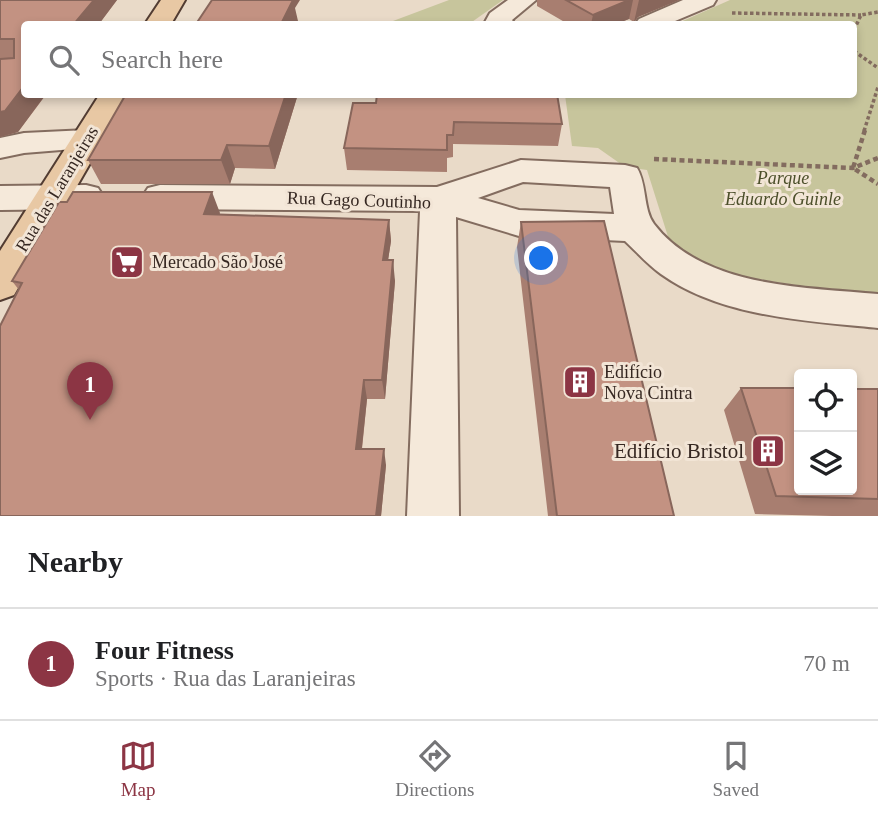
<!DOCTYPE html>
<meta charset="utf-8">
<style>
:root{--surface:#fff;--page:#f2f2f2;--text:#202124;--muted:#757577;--line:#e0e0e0;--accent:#8c3544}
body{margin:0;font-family:Georgia,serif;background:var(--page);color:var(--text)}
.controls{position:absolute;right:21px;bottom:21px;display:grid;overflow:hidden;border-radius:7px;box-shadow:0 4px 10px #0003}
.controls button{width:63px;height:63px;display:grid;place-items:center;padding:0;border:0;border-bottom:2px solid var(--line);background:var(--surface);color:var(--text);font:35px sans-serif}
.you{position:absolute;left:542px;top:259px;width:24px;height:24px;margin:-18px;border:5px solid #fff;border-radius:50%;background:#1a73e8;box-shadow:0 0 0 10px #1a73e833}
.badge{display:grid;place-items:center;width:46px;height:46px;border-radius:50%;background:var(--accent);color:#fff;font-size:23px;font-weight:700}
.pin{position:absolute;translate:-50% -58px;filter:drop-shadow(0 2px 4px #0008)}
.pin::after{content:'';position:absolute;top:37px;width:24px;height:21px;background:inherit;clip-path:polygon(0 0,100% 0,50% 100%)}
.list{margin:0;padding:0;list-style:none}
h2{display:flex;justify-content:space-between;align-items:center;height:91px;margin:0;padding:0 28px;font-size:30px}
h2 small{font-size:23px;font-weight:400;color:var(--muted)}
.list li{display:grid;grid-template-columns:46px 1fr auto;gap:21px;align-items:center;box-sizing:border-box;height:112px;padding:0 28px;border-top:2px solid var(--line)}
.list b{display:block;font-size:26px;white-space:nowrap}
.list p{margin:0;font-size:23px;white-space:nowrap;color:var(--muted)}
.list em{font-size:23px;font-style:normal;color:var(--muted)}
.icon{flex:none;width:38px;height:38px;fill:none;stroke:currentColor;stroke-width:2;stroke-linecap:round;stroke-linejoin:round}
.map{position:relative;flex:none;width:878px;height:516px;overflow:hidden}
.search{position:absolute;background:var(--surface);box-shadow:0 4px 10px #0003;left:21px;right:21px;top:21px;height:77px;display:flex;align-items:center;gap:18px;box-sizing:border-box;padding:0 24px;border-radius:7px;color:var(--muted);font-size:26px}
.sheet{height:203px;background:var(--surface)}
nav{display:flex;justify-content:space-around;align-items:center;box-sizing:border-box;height:98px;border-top:2px solid var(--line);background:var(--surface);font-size:19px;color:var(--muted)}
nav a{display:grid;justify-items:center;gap:4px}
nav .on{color:var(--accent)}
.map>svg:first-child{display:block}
.green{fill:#c7c59c}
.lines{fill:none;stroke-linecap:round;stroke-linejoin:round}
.minor-casing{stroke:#836c5f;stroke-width:4}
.major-casing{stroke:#523c32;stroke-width:4}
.path-far1{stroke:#836c5f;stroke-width:3.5;stroke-dasharray:3.5 2.5;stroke-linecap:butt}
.path{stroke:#836c5f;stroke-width:4.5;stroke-dasharray:5 3.5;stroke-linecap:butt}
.minor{fill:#f5e9da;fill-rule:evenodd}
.major{fill:#e8c8a4;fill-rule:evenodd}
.wall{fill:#a87e70}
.shaded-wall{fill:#88665b}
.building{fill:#c39282;stroke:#88665b;stroke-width:2}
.labels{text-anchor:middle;stroke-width:6;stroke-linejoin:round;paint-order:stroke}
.park-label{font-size:18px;font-style:italic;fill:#4c4f2a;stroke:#f2e5d6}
.street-label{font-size:18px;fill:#352721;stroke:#f2e5d6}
.poi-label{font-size:18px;fill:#352721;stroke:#f2e5d6;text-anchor:start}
.near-poi-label{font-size:21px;fill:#352721;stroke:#f2e5d6;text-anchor:end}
</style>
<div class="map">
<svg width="878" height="516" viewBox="0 0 878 516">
<rect width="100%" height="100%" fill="#e9dac8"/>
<path class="green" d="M449,0h54l-34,24h-84z
M730,0h148v294l-38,-2 -121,-19 -23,-11 -26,-19 -23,-73 -22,-3 -27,-19 -26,-2 -7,-51 289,-1v-70h-178z"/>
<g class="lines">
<g class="minor-casing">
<path id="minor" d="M508,0h28l-24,20 3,4h-28l-2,-2 5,-9z
M683,0h33l-3,5 -45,19h-33l4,-5z
M87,130l11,3 5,7 -5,7 -74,6 -24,5v-20l24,-5z
M521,160l104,5 12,3c10,16 6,41 17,56 49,64 151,63 224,70v34c-71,-7 -157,-11 -217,-54 -13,-9 -24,-22 -36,-33l-106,-5 -63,-19 3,299h-52l13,-305 -260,-2 -12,-3 -6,-9 6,-9 12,-3 277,2zM523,182l87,5 4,27 -95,-4 -41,-12z
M86,185l12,3 6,9 -6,9 -12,3 -86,1v-24z"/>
</g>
<g class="major-casing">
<path id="major" d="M161,0h24l-14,24h-26z
M100,94h30l-116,201 -14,5v-49z"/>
</g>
<path class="path-far1" d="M732,13l129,2
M854,30l7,-15 17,-3
M854,51l24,17
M864,131l14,-44"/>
<path class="path" d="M865,130l-12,38 25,16
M654,159l199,9 25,-10"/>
<use href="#minor" class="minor"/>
<use href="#major" class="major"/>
</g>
<path class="wall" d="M0,0h117l-99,132 -18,5z
M537,0h142l-41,17 -4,5 -5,-3 -13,5h-48l-31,-18z
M126,94h172l-23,75 -40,-1 -5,16h-129l-13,-24z
M353,103l209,21 -4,22 -105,-2v13l-6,1v14l-100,-2 -3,-22z
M220,213l-1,1 170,6 2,21 -3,19 7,21 -10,118h-18l-5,50 24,16 -5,51h-381l19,-226 -7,-9z
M521,222l153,294h-126l-31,-269z
M741,388l137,1v127h-46l-77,-2 -31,-104z"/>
<path class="shaded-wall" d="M94,0h23l-18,24h-25z
M284,0h16l-5,8 3,13 -2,3h-15z
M629,0h4l-4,19 -13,5h-25l2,-9z
M639,0h40l-41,17 -4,5z
M24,86v8h22l-28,38 -18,5v-25z
M286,94h12l-23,75 -6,-23z
M227,145l8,23 -5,16 -9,-24z
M212,192l8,21 -8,22 -8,-21z
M389,220l2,21 -6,39 -2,-20z
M393,260l2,21 -10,118 -3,-19z
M364,380l3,19 -7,66 -4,-16z
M384,449l2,16 -5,51h-5z"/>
<path class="building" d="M0,0h94l-20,24h-50v62l-19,25 -5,1v-53l14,-1v-19h-14z
M212,0h81l-12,24h-85z
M566,0h63l-36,15z
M126,94h160l-17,52 -42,-1 -6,15h-133z
M377,94h180l5,30 -108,-2 -1,13h-6v15l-103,-2 9,-45h23z
M73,192h139l-8,22 185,6 -6,40h10l-11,120h-18l-8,69h28l-8,67h-376v-190l22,-43 -10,-2 47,-79h8z
M604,221l70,295h-117l-36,-294z
M741,388h58v102h53v-101h26v110l-102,-3z"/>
<defs>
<g id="supermarket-square" transform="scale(1.75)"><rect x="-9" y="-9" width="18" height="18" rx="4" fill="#8c3544" stroke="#f2e5d6"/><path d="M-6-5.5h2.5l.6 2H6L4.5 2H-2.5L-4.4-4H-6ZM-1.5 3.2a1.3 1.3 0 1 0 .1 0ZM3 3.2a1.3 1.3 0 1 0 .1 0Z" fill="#fff"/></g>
<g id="building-square" transform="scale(1.75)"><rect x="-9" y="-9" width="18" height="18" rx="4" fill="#8c3544" stroke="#f2e5d6"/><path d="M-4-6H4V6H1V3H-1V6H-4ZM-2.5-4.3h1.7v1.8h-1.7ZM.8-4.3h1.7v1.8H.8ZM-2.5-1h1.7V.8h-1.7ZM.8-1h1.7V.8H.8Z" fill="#fff"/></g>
</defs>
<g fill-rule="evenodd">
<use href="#supermarket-square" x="127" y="262"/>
<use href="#building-square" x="580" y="382"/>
<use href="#building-square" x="768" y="451"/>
</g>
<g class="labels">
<g class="park-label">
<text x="783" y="184">Parque<tspan x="783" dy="21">Eduardo Guinle</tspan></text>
</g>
<g class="street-label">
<text transform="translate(57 189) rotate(-59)" y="6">Rua das Laranjeiras</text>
<text transform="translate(359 200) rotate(2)" y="6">Rua Gago Coutinho</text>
</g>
<g class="poi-label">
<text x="152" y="268">Mercado São José</text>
<text x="604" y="378">Edifício<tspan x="604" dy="21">Nova Cintra</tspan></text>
</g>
<g class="near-poi-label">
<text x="744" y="458">Edifício Bristol</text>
</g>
</g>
</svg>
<div class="controls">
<button><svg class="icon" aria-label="locate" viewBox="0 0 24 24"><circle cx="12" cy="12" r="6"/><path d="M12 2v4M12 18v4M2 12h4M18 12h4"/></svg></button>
<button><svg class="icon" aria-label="layers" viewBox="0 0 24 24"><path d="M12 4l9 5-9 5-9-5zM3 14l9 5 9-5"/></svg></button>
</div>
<div class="you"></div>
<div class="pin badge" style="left:90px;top:420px">1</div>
<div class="search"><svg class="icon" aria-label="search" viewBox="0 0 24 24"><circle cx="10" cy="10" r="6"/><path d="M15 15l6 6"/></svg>Search here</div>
</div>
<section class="sheet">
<h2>Nearby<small></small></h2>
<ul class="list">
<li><span class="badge">1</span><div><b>Four Fitness</b><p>Sports · Rua das Laranjeiras</p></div><em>70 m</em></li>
</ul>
</section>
<nav>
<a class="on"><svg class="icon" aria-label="map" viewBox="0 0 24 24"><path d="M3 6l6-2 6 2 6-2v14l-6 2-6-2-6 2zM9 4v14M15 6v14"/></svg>Map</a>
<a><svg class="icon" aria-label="directions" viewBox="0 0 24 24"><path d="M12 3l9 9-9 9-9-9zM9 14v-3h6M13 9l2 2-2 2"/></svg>Directions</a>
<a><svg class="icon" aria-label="saved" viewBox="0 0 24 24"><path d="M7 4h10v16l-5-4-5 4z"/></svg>Saved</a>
</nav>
